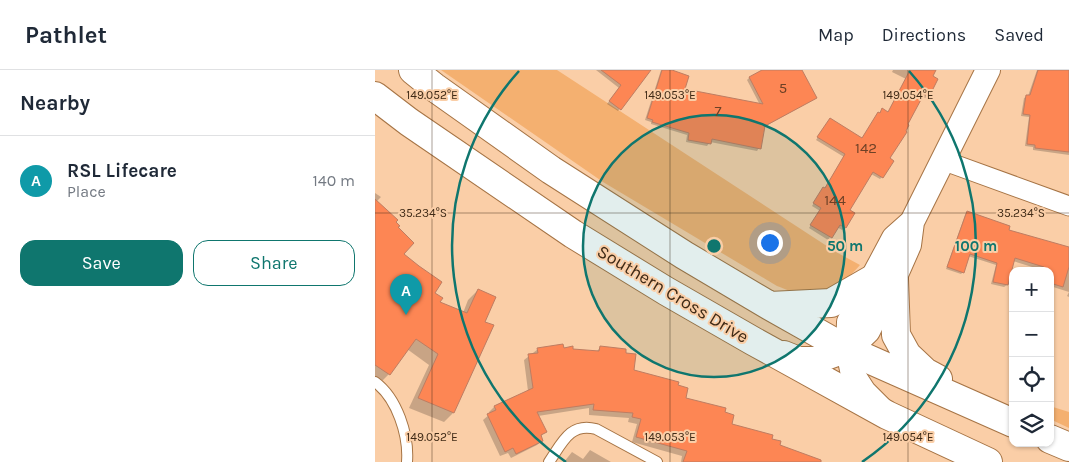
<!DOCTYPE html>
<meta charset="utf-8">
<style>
:root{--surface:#fff;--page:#f2f2f3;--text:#1f2937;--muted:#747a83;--line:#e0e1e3;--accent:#0f766e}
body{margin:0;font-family:Karla,sans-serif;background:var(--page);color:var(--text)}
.controls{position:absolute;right:15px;bottom:15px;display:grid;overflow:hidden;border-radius:10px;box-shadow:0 1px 4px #0004}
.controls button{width:45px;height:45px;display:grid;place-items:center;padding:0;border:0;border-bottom:1px solid var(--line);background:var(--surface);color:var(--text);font:25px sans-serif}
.you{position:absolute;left:394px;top:172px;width:18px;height:18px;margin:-12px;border:4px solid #fff;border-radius:50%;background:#1a73e8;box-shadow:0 0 0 8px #1a73e833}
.badge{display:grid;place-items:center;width:32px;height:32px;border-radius:50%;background:var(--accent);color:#fff;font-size:16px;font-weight:700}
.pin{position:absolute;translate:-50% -41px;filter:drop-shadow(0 1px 2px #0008)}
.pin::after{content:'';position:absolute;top:26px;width:18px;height:15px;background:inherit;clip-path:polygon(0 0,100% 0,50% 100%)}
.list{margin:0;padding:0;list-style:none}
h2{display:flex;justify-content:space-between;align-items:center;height:65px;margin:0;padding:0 20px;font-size:21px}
h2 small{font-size:16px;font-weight:400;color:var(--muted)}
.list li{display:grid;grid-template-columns:32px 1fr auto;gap:15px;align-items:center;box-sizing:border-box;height:90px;padding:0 20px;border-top:1px solid var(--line)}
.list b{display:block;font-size:19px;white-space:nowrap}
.list p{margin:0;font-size:16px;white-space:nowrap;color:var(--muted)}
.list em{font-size:16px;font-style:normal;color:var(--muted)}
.actions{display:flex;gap:10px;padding:15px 20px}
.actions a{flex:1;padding:11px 0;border:1px solid var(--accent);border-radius:15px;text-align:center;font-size:18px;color:var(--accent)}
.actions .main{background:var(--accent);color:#fff}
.icon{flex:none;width:28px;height:28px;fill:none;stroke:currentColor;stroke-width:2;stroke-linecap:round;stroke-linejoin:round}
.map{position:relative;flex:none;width:694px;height:392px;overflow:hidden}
header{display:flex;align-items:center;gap:30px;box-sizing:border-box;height:70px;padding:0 25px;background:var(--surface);border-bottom:1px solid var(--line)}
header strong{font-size:24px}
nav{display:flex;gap:28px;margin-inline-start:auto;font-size:18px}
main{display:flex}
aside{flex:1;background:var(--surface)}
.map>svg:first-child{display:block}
.green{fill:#f4b070}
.shadow{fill:#0003}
.building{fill:#fd8654;stroke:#be7d62}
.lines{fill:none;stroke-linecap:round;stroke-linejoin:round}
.service-casing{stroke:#a67445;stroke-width:12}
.minor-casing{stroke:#a67445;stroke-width:21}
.tertiary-casing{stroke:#a67445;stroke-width:26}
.secondary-casing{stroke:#a67445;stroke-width:30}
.service{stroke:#fff;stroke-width:10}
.minor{stroke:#fff;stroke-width:19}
.tertiary{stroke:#fff;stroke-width:24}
.secondary{stroke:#fff;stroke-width:28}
.ticks{fill:none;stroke:#3f2a16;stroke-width:1;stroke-opacity:0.45}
.ring{fill:none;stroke:#0f766e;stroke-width:2.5}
.labels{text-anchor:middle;stroke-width:4;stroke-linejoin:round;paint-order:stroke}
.number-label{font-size:15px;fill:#6e4126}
.street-label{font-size:18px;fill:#3f2a16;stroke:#facea7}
.ticks-label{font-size:12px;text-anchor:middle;fill:#3f2a16;stroke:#facea7;stroke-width:4;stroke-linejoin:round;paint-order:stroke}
.centre{fill:#0f766e;stroke:#facea7;stroke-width:2.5}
.ring-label{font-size:15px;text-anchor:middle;font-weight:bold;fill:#0f766e;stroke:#facea7;stroke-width:4;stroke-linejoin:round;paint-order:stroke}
</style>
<header>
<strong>Pathlet</strong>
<nav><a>Map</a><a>Directions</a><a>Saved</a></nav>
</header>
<main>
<aside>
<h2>Nearby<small></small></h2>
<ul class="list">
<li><span class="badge" style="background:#0f9aa8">A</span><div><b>RSL Lifecare</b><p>Place</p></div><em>140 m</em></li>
</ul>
<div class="actions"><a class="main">Save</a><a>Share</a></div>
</aside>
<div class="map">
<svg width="694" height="392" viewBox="0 0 694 392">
<rect width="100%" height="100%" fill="#facea7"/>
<path class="green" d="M66,0h116l279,182 24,13c-13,15 -33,32 -53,31 -10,-1 -21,-7 -30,-10l-174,-104z
M678,337l16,5v16l-19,-9z"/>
<path class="shadow" d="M221,0h54l-32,41 -11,-7 12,-16z
M286,0h7l15,20 77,15 -13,-25 2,-2 15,-8h37l15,28 -52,29 -5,21 -2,3 -47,-9 -3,4 -21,-4 1,-7 -36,-11v-2l-6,-2z
M518,0h41l-6,26 -3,2 -4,-2 -32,63 -7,18 -2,2 -9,-5 -23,36 -3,17 -3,3 -5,-3 -9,13 -19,-12 11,-17 -8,-5 9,-15 3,-2 20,-32 -28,-17 14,-21 32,20 18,-27 3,-2 5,3 18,-34 -14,-7z
M662,0h32v85l-36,-5v-3l-8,-1 4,-29 -8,-1 3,-18 4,-2z
M0,123l6,4 -6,6z
M592,142l40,18 62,18v49l-2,-1 2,-4 -19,-6v-15h-8v-1l-29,-9 -6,24 -3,2 -13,-3 5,-19 -28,-9 -5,16 -2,2 -15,-5 19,-54z
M22,157l6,27 30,39 5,9 25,11 5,-13 10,-10 6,32 -31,91 -9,9 -35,-14 20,-43 -22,-16 -18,25 -10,10 -4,-3v-153z
M225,278l33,23 44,15 7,13 40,14 6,12 41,15 8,6 42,16h-140l1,-6 -50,-14 5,-18 -9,-2 1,-4 -40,-3v-7l-51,8 7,16 -5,5 2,3 -5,5 -26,13 -3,-5 -8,3 -17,-36 7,-6 -1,-2 5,-5 34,-16 -4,-31 14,-11 58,3z
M215,380l21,12h-47l8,-10 11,7z"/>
<path class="building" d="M226,0h50l-30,40 -12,-9 12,-16z
M287,0h10l17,6 -4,13 78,15 -14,-27 13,-7h40l15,28 -52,28 -4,23 -49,-10 -1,5 -23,-4 1,-7 -37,-11 1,-2 -6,-2z
M535,0h26l-3,6 5,3 -9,18 -5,-3 -16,30 1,1 -3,6 1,1 -17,26 4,3 -11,17 -10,-6 -23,38 5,3 -9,15 -6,-3 -8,13 -22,-13 11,-17 -8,-5 10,-16 2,1 20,-34 -28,-17 13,-19 32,20 16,-26 2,1 2,-5 6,4z
M663,0h31v82l-34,-4v-3l-8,-1 3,-29 -7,-1 3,-19h4z
M0,129l23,21 -2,2 4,4 -2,1 16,16 -10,11 15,12 23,16 -7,11 8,5 -3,4 27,11 11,-24 18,8 -11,25 9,3 -40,88 -36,-15 20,-44 -22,-15 -26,36 -15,-10z
M592,141l43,15 -1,4 60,17v20l-6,20 -13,-4v-12h-7l1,-4 -29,-9 -7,27 -15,-3 4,-19 -27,-9 -6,19 -17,-6z
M188,274l1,4 9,-2v3l26,2 1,-5 26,3v4l10,1 -2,16 45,12 -1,3 10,3 -2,10 40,10 -1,4 9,3 -2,9 41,11 -1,4 9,2 -1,4 41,15v2h-138l4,-11 -51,-14 5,-18 -9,-2 1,-4 -40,-3 1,-6 -57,8 10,20 -6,3 2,6 -27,13 -3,-6 -8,4 -18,-38 9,-4 -2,-4 39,-18 -5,-34 10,-1 -1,-5z"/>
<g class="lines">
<g class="service-casing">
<path id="service" d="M0,312c22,16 34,53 32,80
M174,392c13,-19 21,-40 47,-33l61,33"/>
</g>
<g class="minor-casing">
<path id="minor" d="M567,90l127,46"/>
</g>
<g class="tertiary-casing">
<path id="tertiary" d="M409,283l15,6h24l25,-9 20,-19 26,-52 15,-34 3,-23 76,-152
M505,338l-16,-16 -11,-17 -5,-25 1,-28 45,-84 18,-16"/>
</g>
<g class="secondary-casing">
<path id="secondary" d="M38,0l21,17 117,83 133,85 86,51 78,44 165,73
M0,26l34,26 164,112 93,57 87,50 134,74 101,47
M519,209l2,56 11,20 18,17 13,7
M395,236l61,-3 40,-23
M675,369l19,8"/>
</g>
<use href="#service" class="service"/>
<use href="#minor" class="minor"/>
<use href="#tertiary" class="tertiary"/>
<use href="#secondary" class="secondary"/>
</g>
<path class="ticks" d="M57,0v392M295,0v392M533,0v392M0,143h694"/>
<circle cx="339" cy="176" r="131" fill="#0f766e" fill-opacity=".12"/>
<g class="ring">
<circle cx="339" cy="176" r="131"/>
<path d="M191 392A262 262 0 0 1 144 1M534 1A262 262 0 0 1 487 392"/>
</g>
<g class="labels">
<g class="number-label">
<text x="408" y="23">5</text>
<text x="343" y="46">7</text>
<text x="491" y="83">142</text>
<text x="460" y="135">144</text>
</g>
<g class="street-label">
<text transform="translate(298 224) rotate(31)" y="6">Southern Cross Drive</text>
</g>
</g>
<g class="ticks-label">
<text x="57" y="29">149.052°E</text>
<text x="295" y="29">149.053°E</text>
<text x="533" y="29">149.054°E</text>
<text x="48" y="147">35.234°S</text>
<text x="646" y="147">35.234°S</text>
<text x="57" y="371">149.052°E</text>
<text x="295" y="371">149.053°E</text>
<text x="533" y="371">149.054°E</text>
</g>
<circle cx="339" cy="176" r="8" class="centre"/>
<g class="ring-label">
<text x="470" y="181">50 m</text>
<text x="601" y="181">100 m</text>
</g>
</svg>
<div class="controls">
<button>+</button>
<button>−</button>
<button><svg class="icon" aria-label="locate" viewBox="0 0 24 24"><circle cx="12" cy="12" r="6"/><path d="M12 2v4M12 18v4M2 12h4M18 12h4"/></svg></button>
<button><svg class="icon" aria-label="layers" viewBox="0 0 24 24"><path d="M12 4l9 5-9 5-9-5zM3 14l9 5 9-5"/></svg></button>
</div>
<div class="you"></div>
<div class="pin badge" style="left:31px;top:245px;background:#0f9aa8">A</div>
</div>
</main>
